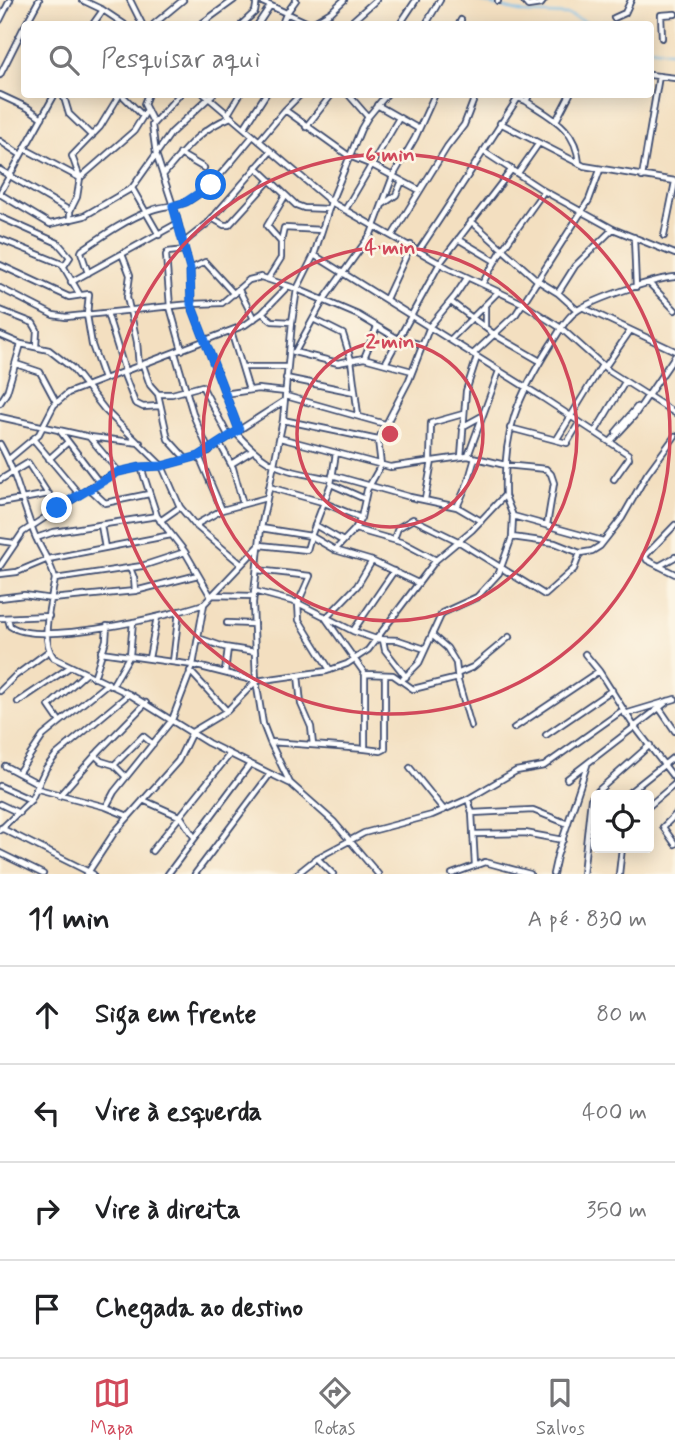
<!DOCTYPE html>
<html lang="pt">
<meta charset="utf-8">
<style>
:root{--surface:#fff;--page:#f6f6f6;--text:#202124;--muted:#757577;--line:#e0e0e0;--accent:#d1495b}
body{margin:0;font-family:Mynerve,sans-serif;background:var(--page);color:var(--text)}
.controls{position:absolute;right:21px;bottom:21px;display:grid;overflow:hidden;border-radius:7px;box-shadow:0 4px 18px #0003}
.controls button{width:63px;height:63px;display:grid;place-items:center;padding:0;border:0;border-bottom:2px solid var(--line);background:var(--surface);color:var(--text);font:35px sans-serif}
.stop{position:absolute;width:21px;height:21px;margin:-16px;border:5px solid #1a73e8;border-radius:50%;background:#fff}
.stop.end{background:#1a73e8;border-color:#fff;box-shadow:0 2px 7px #0008}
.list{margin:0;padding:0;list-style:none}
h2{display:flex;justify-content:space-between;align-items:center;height:91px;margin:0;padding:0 28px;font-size:30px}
h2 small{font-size:23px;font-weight:400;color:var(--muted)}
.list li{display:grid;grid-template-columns:46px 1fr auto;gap:21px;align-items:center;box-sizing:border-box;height:98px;padding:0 28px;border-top:2px solid var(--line)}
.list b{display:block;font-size:26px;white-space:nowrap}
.list em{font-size:23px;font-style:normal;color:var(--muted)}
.icon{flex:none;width:38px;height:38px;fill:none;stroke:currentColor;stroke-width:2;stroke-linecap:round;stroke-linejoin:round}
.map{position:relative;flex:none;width:675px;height:874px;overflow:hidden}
.search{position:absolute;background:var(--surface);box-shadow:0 4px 18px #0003;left:21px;right:21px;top:21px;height:77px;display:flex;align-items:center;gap:18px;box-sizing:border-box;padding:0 24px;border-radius:7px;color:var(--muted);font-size:26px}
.sheet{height:483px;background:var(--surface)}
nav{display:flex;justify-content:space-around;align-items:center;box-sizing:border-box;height:98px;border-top:2px solid var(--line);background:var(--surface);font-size:19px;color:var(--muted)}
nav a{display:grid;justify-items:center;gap:4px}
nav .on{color:var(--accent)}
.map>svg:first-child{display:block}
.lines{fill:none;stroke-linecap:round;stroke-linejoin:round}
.stream{stroke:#74bfed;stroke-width:2}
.minor-casing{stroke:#3b496d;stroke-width:8}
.minor{stroke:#fff;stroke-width:4.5}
.route{stroke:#1a73e8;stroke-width:9}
.ring{fill:none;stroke:#d1495b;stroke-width:3.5}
.centre{fill:#d1495b;stroke:#fcf5e5;stroke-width:3.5}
.ring-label{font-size:21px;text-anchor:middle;font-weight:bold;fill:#d1495b;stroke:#fcf5e5;stroke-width:5;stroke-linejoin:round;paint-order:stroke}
</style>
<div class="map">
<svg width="675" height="874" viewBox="0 0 675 874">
<rect width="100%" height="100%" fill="#fcf5e5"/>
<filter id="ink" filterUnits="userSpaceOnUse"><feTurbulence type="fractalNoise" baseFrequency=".0143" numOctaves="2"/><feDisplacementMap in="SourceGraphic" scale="14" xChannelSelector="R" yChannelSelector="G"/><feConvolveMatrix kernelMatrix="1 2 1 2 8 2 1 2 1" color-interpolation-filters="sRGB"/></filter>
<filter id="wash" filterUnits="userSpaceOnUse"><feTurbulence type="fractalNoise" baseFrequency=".00686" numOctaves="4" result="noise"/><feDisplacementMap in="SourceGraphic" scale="28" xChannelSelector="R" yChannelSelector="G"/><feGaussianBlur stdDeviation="1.57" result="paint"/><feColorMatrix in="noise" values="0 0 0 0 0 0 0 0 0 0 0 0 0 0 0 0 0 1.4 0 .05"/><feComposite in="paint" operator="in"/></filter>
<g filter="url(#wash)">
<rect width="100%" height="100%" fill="#f3dfc0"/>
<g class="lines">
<path class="stream" d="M474,0l50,13 45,2 22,9
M650,48l25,4"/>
</g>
</g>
<g filter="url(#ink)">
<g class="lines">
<g class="minor-casing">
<path id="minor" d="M82,0l21,10 21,14
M130,0l12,24
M258,0l52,24
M523,0l5,6 13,-2 3,-4
M498,1v-1
M614,18l11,-5 6,-13
M0,20l10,-20
M26,24l13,-24
M93,24l10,-14
M154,24l29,-24
M201,24l33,-24
M242,24l13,-12 2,-12
M258,24l12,-18
M282,24l4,-10 10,-14
M311,24l20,-12 13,-12
M349,24l27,-24
M400,24l16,-24
M426,24l14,-24
M459,24l2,-4
M662,38l-1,-23 14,-1
M0,75l24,-48
M650,75l25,3
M63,94l6,20 23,22
M121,94l22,22
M148,94l-4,10 9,18
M180,94l-28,31 4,29 20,61 14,54 1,35 48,126
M204,94l127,108 117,66 74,35 20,13 19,12 48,43 66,42
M348,94l20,23
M0,95l28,13 14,10
M526,101c26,17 50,27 53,62
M377,105l42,24
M285,110l16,-16
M228,114l12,-20
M556,121l14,-27
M500,123l84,43 91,15
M306,127l26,-33
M244,128l22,-34
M0,141l21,14
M259,141l26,-31 64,46 23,9 47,25
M25,149l55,29
M483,151l61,40 69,38 62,25
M180,154l24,14
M256,167l40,38 8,3 25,1
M0,170l70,41v9
M518,173l21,-30
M164,174c21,-25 36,-45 67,-57
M642,177l17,-101
M80,178l54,-47 13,-21
M132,188l27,47
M0,193l55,-99
M0,194l50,30 34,-8 48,-28 39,-55 42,-39
M382,205l14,-10 6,-14
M345,210l54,-92
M70,211l7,-14 3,-19 -8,-22 28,-29 20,-33
M0,217l58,26 12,14 -6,9
M212,218l12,7h5l41,-45
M471,221l66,59 21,13 19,17
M392,236l55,-89 17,-22 12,-31
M664,236l11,-54
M634,237l2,50
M0,239l62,25 18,31
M458,239l37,22
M281,242l-14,-16 18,-30
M183,243l25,-20 63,-72
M419,250c34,-50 66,-102 99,-152l8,3 4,-7
M122,254l8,21 -3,22 10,45 2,24
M314,255l229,143 85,56 1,4 -15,21
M0,265l69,32 20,-3 -2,21 5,30 12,34
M190,269l15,-7 29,32
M88,273l-7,-21 1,-2c22,-15 45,-31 70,-40 13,-5 25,-3 36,-9 28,-16 45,-42 65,-65
M268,279l13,-21v-16l3,-14 38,2
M71,282l107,-59
M649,283l26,27
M482,284l20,-34 42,-59
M0,288l53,27 13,2 125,-13 31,-1 27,-23 12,-3 36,12 61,26 40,24 25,6
M239,290l15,29
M558,293l17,-27 38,-37
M386,299l25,-54
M451,302l44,33 45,26
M485,307v19
M584,308l91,43
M0,310l33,13 4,7 -1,16
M107,313l18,58
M262,313l10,8 20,1
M313,319l30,15 8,26 7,55
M231,331l18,59
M0,335l21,9 28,6 23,18 33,42 57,56 18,41 15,18 46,39
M450,340l48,-48
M182,350l-12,-43 -4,-52 2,-3 17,-2
M294,352l44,11 26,-5 48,13
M295,352l28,-51 48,-67 22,-58 22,-38 20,-44
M175,353l19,64 15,34
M473,354l43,-40 73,-114 11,-30
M364,358l13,-31
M386,362l54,-99 72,-94
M16,364l24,8 16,30
M143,365l7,20 8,9 10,45 18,20
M242,367h45
M605,367l25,-36
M123,372l12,31 8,4 16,-1
M286,378l68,14
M158,394h14l30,-8 27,51
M224,394l34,-5 28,3
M286,396l99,28
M0,403l7,-11 14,-48
M0,417l90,20 50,6
M283,420l95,20 3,25 -14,25 -6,28 -6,11
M462,427l20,-11
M510,428l57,15 12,-20
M60,431l39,51
M595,432l30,-50
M616,432l21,-25
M236,433c33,37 48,37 95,46
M90,438l28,33
M280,438l110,29 78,-11 37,9 41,4 5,5 3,9 -7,42
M557,439l45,-74
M34,440l45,54
M378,440l31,-60 21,-54 25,-30 12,-18
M611,441l23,-25 41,-60
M0,444c16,28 22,59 34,89 6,16 17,29 21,46 -4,23 -16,60 -1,79l75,36 79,49 81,40
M220,444l13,24 10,36
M199,456l23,54
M468,456l31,-85
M461,457l5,-66 11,-34
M475,458l-7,24 -11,25 24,14
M9,459l30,-25 15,-29 14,-12 177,-68 17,-12 25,-26
M49,459l19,-17
M430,462l1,-39 32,-9
M231,464l21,-13
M141,467l16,49 28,36 25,43 44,1
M332,475l78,22 47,10
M0,480l28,-17 29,45
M331,484l34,15
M269,487l53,15 39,16
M89,488l16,15 44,-9
M425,499l7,-38
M0,503l49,-9
M513,516l90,25
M160,521l20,-14
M101,525l4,23
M195,525l27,-15 44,-12
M315,525l28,16
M675,525l-30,31 2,4 28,14
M261,528l50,8 20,-52 5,-31
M512,537l43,6 25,10 12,-2 8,-5 22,-28 25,-44 28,-38
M36,538l18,-6 103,-16
M394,539l4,-11 15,-9 45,22 87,54 29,-26 6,-16
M0,541l14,2
M335,550l37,11 46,22
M0,566l23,-34 76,-50 19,-10 23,-5 21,-1 37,-10 85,-55
M659,566l16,-9
M130,568l4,10 1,13
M257,570l53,6 -12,27 1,17 31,50
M0,574l17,-2 31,-13 123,-24
M55,579l87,-13 43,-14
M254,591l44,12 55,28 23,8 22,1 27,9
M0,598l24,-3 28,4 83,-8 63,-16
M327,617l30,-31 15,-25
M0,618l49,-2
M8,619l2,7c29,21 159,-10 194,-22
M227,623l27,1
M353,631l41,-60
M432,635l15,13 9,15 2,18 13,45
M198,638l26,9 31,5
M383,640l2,10 21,27
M101,652l92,13 63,16 71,-10 20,-7 21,-14 68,-90 36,-30 33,-35c-2,-65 12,-97 46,-151 8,-11 15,-27 27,-34 19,-12 75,-31 97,-33
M585,654l14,17 33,52 43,56
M149,658l8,-41
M173,662l6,-51
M190,671l37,40
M225,672l3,-24
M459,673l14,-6 36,-30
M365,674l28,1 20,14 45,-11
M298,675l3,29 10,23 2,18
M94,678l12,-38 1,-14
M402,680l17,-17 23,-50 35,-16 22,-24 13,-36 1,-21 -8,-20
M112,686l18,-31 3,-33
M0,691l15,-15 34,-25
M18,702l52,-35
M660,709l15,22
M625,714l50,-15
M60,722l-11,-16 36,-32
M514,728l85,-57
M546,735l66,-45
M271,742l94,7v-75l-41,-58
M365,749l16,2 4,-2v-74
M95,755l6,6 13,4 12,12
M114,765l29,-29 10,8
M5,766l34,18
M410,768l34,42
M18,773l25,-37 65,-53
M567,779l101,-78
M0,786l31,14
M38,789l68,18 22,9
M626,795l49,-39
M59,796l41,-46 46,-47
M468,799l4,14 3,52
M143,800l38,17 13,20
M0,804l19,9
M649,806l26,-22
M106,807l8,-15 58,-72 21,-55 11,-61 56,-59 47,5 4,-14 24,14 20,-21 49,14 32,17
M472,813l61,-3 35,14
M675,815l-12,12 12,17
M1,828l92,46
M0,830l31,-30 15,-32 10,-13 73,-61
M473,834l52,-1 38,7
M152,851l78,-97
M0,853l43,21
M317,858l16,16
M87,874l27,-41 64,-72 14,-29 35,-21 29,-30
M168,874l82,-110
M195,874l75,-100
M297,874l20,-16 47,-25 68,-18 36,-16 48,-28 28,-5 79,-56
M378,874l-44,-52 -44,-39 -20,-41 -7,-18 -7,-43 -3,-78 8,-75 22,-108 9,-98 5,-33 17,-34 17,-53 30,-73 7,-12 19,-23
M452,874l33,-12 45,12
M553,874l4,-18 30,-91
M583,874l8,-75 8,-9 51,-45
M619,874l3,-26"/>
</g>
<use href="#minor" class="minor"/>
</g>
</g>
<g class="lines" filter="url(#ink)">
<path class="route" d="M57,508l61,-36 23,-5 21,-1 37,-10 40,-26 -48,-126 -1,-35 -17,-63 13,-4 25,-17"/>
</g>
<g class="ring">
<circle cx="390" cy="434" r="93"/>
<circle cx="390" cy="434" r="187"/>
<circle cx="390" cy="434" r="280"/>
</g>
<circle cx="390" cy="434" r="10" class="centre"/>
<g class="ring-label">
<text x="390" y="161">6 min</text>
<text x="390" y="254">4 min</text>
<text x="390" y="348">2 min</text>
</g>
</svg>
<div class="controls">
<button><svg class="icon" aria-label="locate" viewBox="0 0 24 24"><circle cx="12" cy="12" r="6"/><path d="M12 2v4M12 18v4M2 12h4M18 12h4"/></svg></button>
</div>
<div class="stop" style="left:211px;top:185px"></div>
<div class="stop end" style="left:57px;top:508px"></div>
<div class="search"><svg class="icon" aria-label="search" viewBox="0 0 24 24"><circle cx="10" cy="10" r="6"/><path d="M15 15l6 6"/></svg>Pesquisar aqui</div>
</div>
<section class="sheet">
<h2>11 min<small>A pé · 830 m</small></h2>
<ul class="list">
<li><svg class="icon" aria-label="ahead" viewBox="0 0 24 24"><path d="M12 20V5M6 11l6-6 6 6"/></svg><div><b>Siga em frente</b></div><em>80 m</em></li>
<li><svg class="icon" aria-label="left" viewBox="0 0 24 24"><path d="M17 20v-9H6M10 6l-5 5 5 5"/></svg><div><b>Vire à esquerda</b></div><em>400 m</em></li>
<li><svg class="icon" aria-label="right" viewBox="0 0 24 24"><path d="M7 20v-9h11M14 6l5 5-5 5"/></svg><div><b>Vire à direita</b></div><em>350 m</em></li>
<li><svg class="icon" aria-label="arrive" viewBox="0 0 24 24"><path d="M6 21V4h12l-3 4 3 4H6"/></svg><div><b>Chegada ao destino</b></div></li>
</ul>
</section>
<nav>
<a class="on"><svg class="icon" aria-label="map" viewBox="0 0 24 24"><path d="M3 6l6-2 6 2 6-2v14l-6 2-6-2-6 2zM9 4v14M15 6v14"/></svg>Mapa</a>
<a><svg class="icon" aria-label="directions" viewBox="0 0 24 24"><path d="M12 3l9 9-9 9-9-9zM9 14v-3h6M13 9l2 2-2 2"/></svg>Rotas</a>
<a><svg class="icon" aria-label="saved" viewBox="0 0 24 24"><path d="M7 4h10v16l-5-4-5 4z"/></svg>Salvos</a>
</nav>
